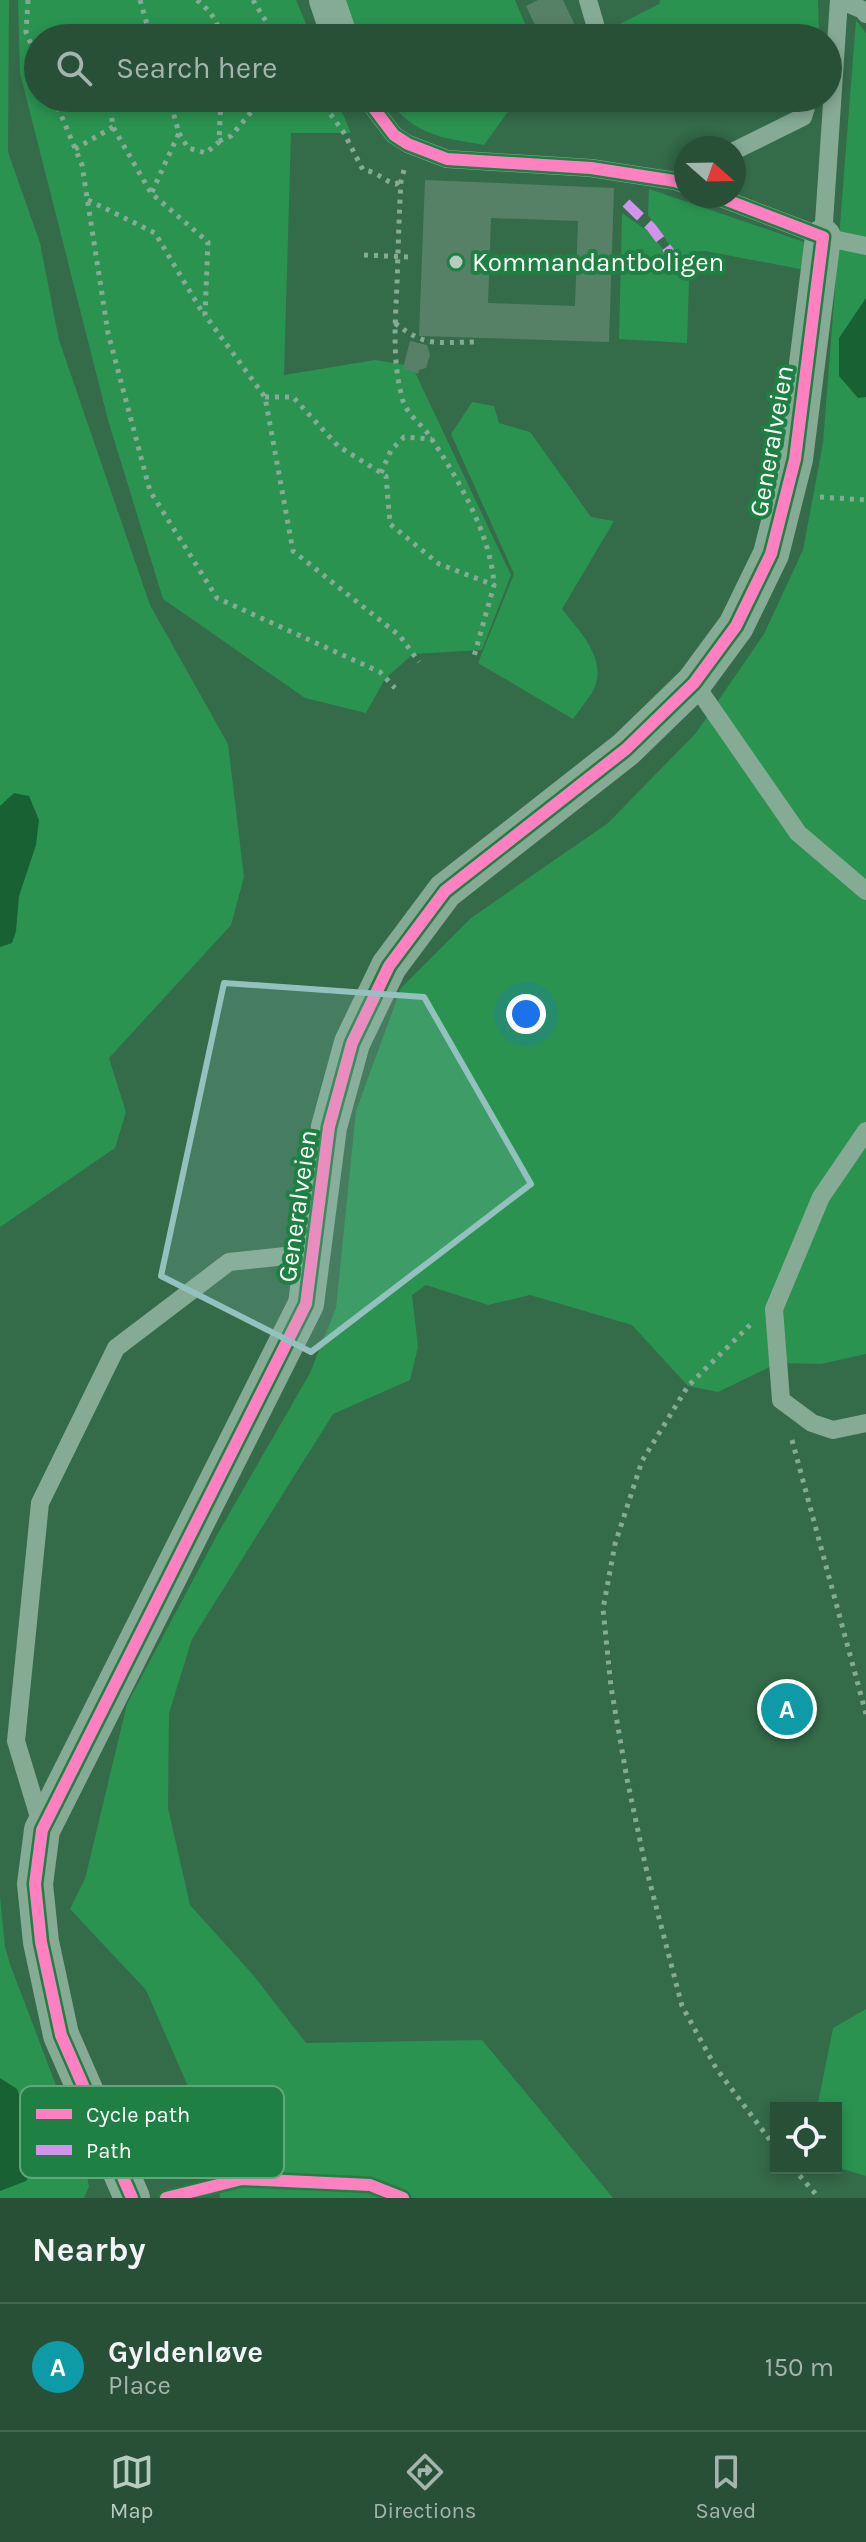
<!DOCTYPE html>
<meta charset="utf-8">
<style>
:root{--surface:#275037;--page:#335a42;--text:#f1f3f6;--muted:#a4b5ad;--line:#436752;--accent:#b8cbbf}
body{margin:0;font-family:Karla,sans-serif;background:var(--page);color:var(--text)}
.controls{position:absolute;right:24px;bottom:24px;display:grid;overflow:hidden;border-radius:0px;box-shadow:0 4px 12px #0003}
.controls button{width:72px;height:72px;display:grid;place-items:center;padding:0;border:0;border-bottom:2px solid var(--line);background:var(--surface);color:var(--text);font:40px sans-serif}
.compass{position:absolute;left:674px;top:136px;width:72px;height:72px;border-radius:50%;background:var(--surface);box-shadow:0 4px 12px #0003;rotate:110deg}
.you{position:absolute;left:526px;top:1014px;width:28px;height:28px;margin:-20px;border:6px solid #fff;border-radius:50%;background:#1a73e8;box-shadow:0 0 0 12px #1a73e833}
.badge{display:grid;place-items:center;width:52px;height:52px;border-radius:50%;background:var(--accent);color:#fff;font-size:26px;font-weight:700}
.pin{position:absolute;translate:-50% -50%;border:4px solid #fff;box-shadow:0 2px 8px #0006}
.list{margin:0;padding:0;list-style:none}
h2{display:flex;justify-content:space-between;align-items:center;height:104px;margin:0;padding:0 32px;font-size:34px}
h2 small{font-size:26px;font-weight:400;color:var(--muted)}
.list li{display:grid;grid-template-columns:52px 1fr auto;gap:24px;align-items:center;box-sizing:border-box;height:128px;padding:0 32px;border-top:2px solid var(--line)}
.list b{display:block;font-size:30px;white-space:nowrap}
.list p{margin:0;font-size:26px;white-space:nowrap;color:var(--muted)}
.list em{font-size:26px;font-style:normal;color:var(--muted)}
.icon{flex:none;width:44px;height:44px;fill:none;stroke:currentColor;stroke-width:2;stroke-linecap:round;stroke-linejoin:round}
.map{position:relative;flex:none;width:866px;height:2198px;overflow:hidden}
.search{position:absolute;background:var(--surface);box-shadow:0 4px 12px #0003;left:24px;right:24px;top:24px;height:88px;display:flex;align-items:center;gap:20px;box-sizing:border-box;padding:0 28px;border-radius:44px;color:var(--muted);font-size:30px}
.sheet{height:232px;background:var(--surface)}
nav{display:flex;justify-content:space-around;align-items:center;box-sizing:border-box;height:112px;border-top:2px solid var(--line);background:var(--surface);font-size:22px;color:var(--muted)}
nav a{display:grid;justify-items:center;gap:4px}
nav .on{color:var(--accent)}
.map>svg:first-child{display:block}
.green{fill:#2a9350}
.water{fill:#176133}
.building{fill:#578167;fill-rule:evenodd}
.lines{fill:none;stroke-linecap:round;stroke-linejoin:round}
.path{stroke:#86ab94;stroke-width:5;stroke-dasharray:4 6;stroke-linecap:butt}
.lane{stroke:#86ab94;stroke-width:18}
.street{stroke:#86ab94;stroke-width:36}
.quiet{stroke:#d193ec;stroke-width:10;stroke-dasharray:20 10;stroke-linecap:butt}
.cycleway-casing{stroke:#1e8143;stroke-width:17}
.cycleway{stroke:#ff80c0;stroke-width:12}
.marked{fill:#93c1be;fill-opacity:0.2;stroke:#93c1be;stroke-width:6;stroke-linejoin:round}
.poi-dot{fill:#b8cbbf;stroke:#1e8143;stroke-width:3}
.labels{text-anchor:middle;stroke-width:8;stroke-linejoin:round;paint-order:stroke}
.poi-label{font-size:26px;fill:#fff;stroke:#1e8143;text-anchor:start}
.street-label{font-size:26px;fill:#fff;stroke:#1e8143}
.key{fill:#1e8143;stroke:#62a77b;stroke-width:2}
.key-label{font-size:22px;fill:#fff}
</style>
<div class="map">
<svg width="866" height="2198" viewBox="0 0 866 2198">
<rect width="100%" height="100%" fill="#346b49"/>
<path class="green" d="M0,0h9l-1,152 32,91 19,97 91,265 78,139 16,133 -13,48 -122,133 17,54 -11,36 -115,79z
M18,0h278l16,38h-274v60h298l15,35h-60l-7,242 91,-15 37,6 99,209 -29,75 -69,4 -28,25 -19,34 -61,-15 -142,-99 -55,-179 -88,-347z
M337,0h178l16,38h-177z
M660,0h158l1,38h-200l-5,-11 45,-23z
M856,20l10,13v1321l-45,10 -43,-1 -60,29 -30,-6 -56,-61 -102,-30 -42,10 -62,-20 -14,10 6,52 -8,33 -77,34 -141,225 -23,74 -1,95 22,97 64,71 52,67 176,-3 131,158h-393l-3,-45 -71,-163 -76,-81 15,-30 42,-175 90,-169 93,-162 26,-65 20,-197 45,-123 70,-70 137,-95 88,-90 68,-99 39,-84 20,-107z
M386,98h132l-34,47c-45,-8 -68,-9 -98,-47z
M649,189l158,54 -2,27 -100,-19 -15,1 -6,13 -36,-50z
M622,213l27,19 40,49 -2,62 -68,-4z
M472,402l22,4 5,17 31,9 61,85 23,4 -52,88c18,23 48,52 30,84 -6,9 -13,17 -19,26l-95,-56 36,-89 -63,-140z
M0,1896l5,51 5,17 74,195 5,28 -5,11h-84z
M866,2009v167l-30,-9v-59h-19l16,-80z"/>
<path class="water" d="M866,298v99l-8,1 -19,-22v-38z
M14,793l15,3 10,24 -3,25 -17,51 -3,35 -4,12 -12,4v-141z
M0,2078l17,11 25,63 -16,29 -26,10z"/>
<path class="building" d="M538,0h25l17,36 -39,2 -15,-32z
M425,180l189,8 -5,154 -190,-6zM491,218l87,3 -3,85 -87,-3z
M410,341l17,4 3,10 -4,13 -7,2 -1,4 -15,-6z"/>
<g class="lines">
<path class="path" d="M28,0l-2,32 12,29
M140,0l11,38
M197,0c13,11 22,21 23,38
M253,0l23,38
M109,38l1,-9
M54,98l28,67 26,168 42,158 67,107 163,74 15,16
M109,98l4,29 38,66 57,49 -3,73 60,82 28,154 107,85 19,26
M319,98l25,35 19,37c16,2 20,11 33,14l4,-3
M755,98l16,10
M179,133l9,15 18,5 13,-11 2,-44
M219,141l12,-5 32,-38
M75,149l38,-22
M404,170l-3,11c-2,35 -3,69 -4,104 -2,39 -5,78 6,116 4,13 18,23 26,34 28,42 62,99 65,150
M152,192l27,-59 -10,-35
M88,200l67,33 49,82
M364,255l45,2
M395,323c31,25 43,19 81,19
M265,397h28l45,49 48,30 4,48 49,40 55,21 -21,75
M381,473l10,-23 13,-13 28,2
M820,497l46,3
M750,1325l-62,61 -46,75 -27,83 -12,65 8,78 16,92 18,85 37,142 34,62 60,80
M792,1440l74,274
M793,2168l26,30"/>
<path class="lane" d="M588,0l7,24
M840,0l23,10 3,4
M366,98l28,37 14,9 39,15 144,9 84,13 11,4
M734,151l69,-34 6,-19
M716,196l107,41 43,9
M823,237l16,-237
M694,683l104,150 68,58
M866,1131l-45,66 -47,112 7,91 31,23 21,7 33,-7
M42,1827l-26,-86 24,-238 76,-155 113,-86 85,-9"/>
<path class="street" d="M327,0l13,38
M132,2198l-71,-163 -20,-93 -6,-58 7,-54 264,-526 23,-177 23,-84 37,-77 56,-75 181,-142 68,-66 42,-57 35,-72 24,-95 28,-222"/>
<path class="quiet" d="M626,203l25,24 38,51"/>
<g class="cycleway-casing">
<path id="cycleway" d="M366,98l28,37 14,9 39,15 144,9 84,13 11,4
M132,2198l-71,-163 -20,-93 -6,-58 7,-54 264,-526 23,-177 23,-84 37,-77 56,-75 181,-142 68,-66 42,-57 35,-72 24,-95 28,-222 -107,-41
M166,2198l76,-19 128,6 33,13"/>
</g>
<use href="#cycleway" class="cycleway"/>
</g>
<path class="marked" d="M224,983l200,14 107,187 -220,168 -150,-76z"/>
<circle class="poi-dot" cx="456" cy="262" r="8"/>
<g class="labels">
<g class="poi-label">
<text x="472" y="271">Kommandantboligen</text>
</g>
<g class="street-label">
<text transform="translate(771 441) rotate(-80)" y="9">Generalveien</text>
<text transform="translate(297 1206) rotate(-82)" y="9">Generalveien</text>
</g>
</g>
<rect x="20" y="2086" width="264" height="92" rx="12" class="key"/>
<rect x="36" y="2109" width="36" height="10" fill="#ff80c0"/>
<rect x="36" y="2145" width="36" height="10" fill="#d193ec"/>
<g class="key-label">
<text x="86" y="2122">Cycle path</text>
<text x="86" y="2158">Path</text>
</g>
</svg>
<div class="controls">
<button><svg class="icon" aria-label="locate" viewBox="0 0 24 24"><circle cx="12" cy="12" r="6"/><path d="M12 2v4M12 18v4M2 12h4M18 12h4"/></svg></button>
</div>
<svg class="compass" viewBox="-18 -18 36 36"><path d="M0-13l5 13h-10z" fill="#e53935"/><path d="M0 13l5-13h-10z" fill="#a4b5ad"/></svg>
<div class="you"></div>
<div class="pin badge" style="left:787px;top:1709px;background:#0f9aa8">A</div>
<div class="search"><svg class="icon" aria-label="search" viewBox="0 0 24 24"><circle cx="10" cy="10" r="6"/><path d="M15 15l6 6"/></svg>Search here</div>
</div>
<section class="sheet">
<h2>Nearby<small></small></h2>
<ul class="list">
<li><span class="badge" style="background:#0f9aa8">A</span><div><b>Gyldenløve</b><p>Place</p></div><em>150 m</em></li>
</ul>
</section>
<nav>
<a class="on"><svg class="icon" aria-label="map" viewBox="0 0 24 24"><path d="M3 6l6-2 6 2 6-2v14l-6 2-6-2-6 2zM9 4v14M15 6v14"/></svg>Map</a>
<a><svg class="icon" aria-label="directions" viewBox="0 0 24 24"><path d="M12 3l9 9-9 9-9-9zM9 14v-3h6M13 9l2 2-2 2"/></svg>Directions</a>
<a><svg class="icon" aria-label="saved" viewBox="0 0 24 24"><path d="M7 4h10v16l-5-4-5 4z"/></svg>Saved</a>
</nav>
